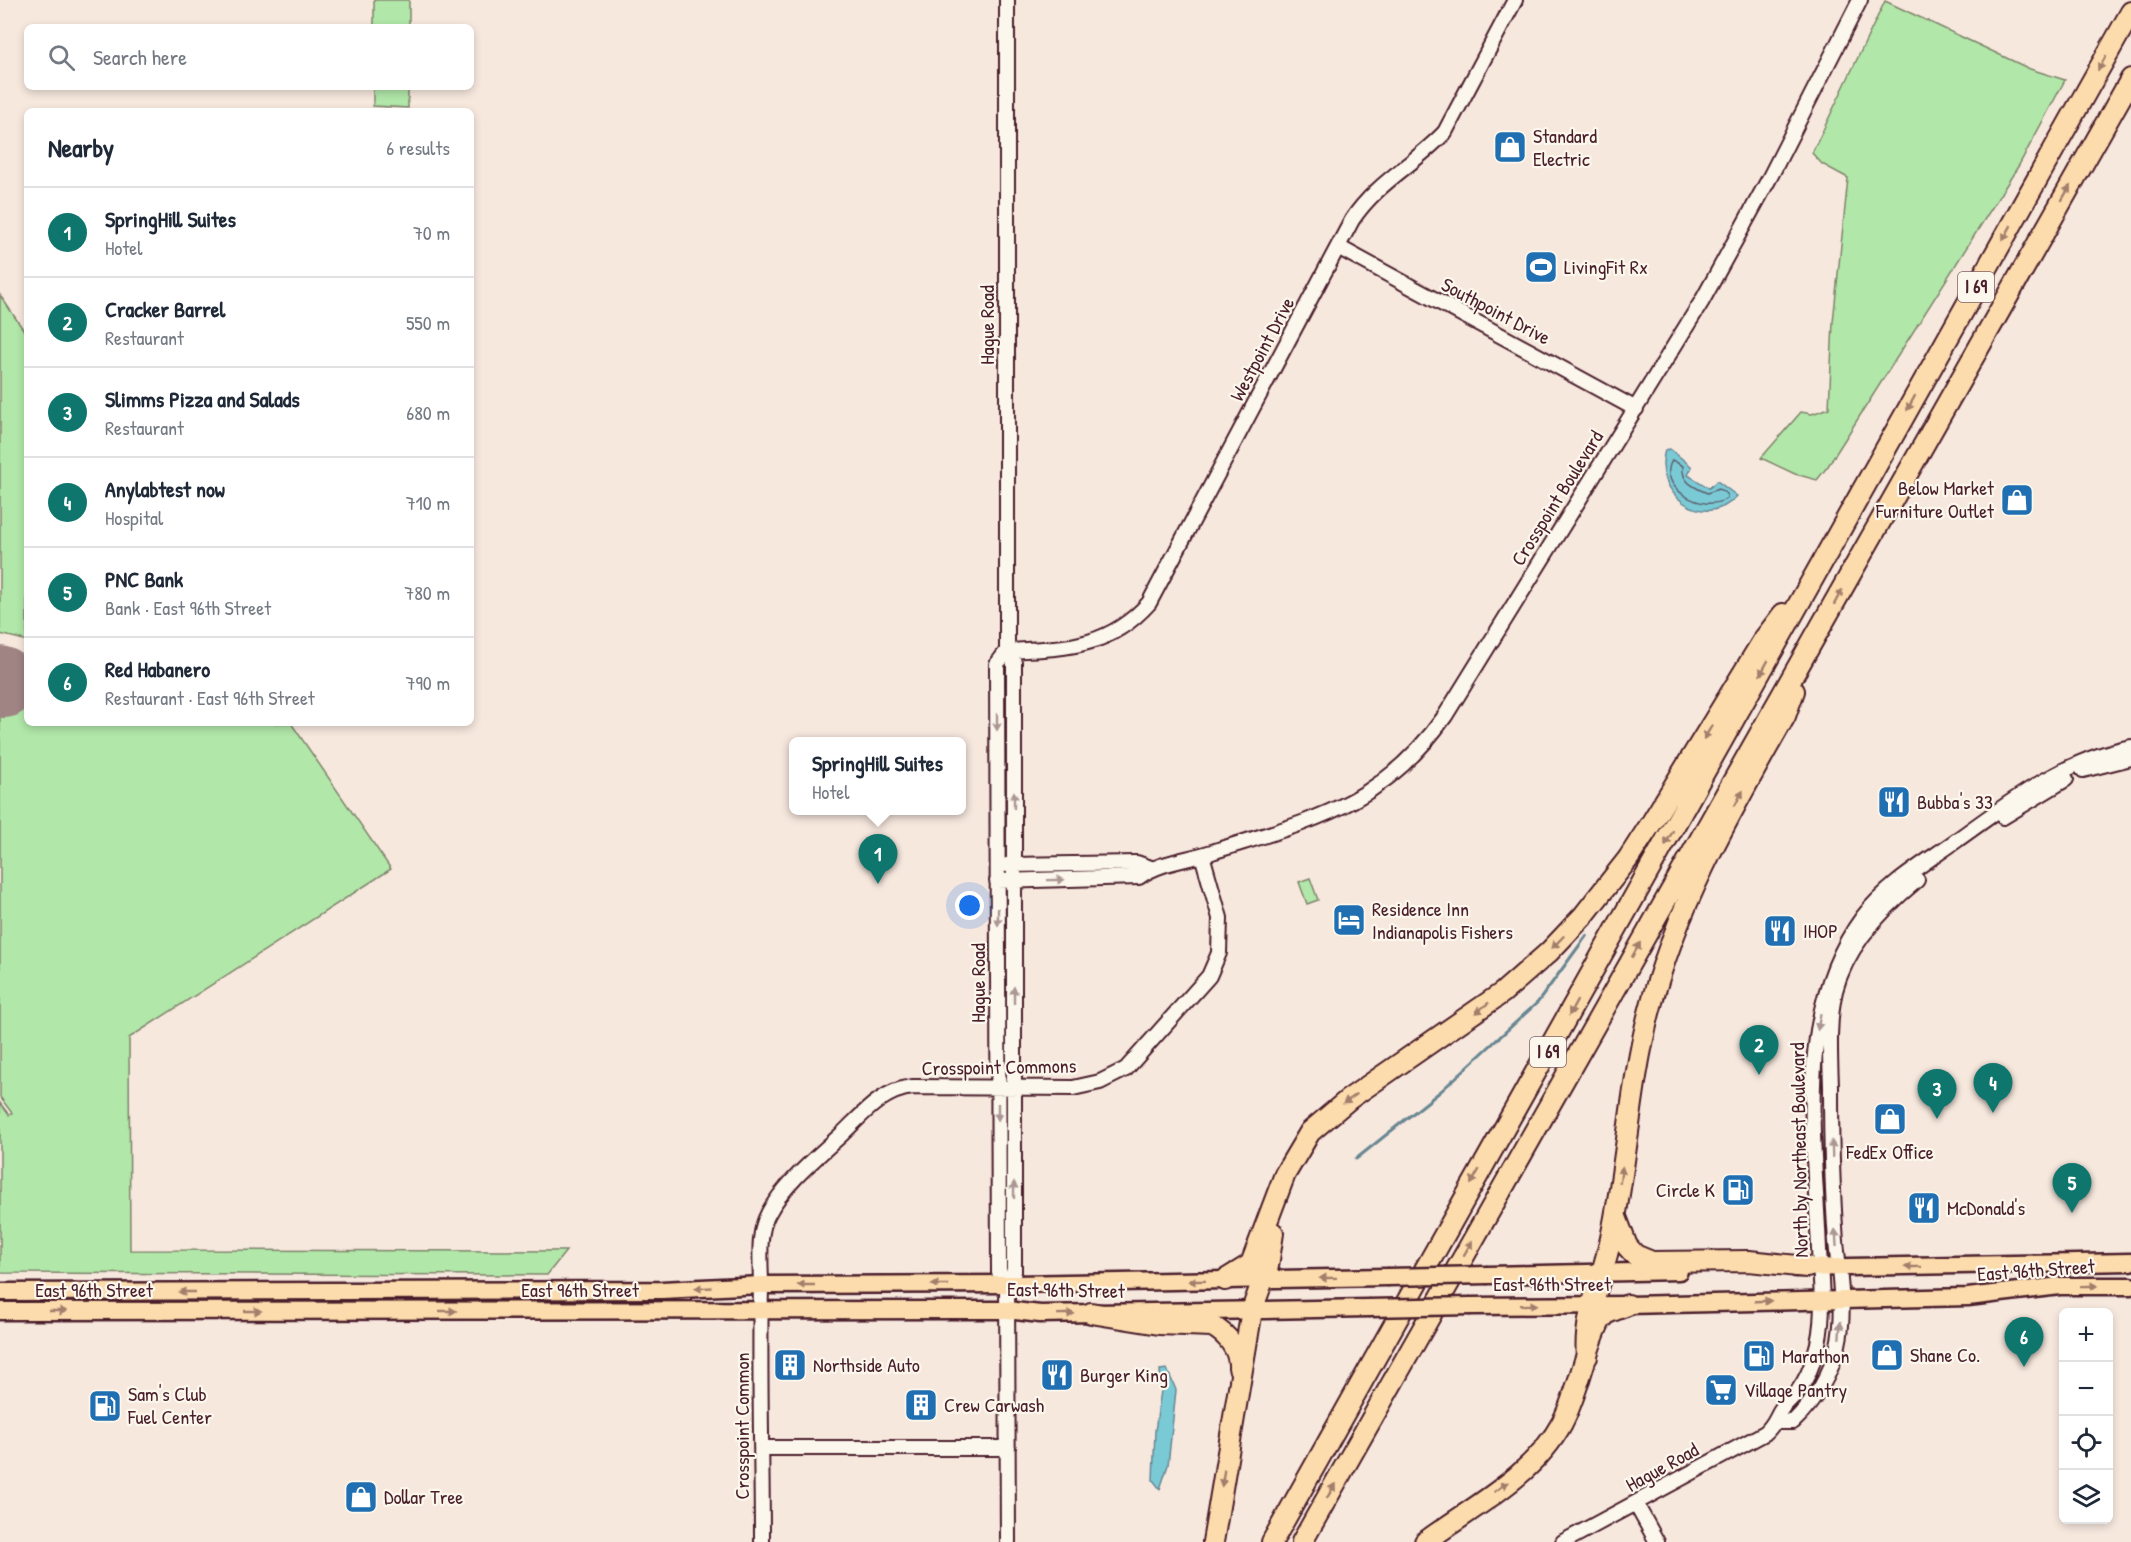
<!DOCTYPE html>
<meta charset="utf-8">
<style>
:root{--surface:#fff;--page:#f2f2f3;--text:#1f2937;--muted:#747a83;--line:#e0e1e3;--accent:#0f766e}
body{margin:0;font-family:"Patrick Hand",sans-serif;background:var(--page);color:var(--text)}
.controls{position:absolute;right:18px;bottom:18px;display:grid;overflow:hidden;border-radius:9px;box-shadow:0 3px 9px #0003}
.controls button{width:54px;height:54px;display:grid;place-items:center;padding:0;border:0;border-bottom:2px solid var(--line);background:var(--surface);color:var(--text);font:30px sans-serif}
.you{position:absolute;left:970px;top:906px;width:21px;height:21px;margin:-15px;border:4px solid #fff;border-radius:50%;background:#1a73e8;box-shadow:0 0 0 9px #1a73e833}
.badge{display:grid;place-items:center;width:39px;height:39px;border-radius:50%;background:var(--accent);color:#fff;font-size:20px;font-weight:700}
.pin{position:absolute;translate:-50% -50px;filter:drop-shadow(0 2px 3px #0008)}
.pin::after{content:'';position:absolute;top:32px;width:21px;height:18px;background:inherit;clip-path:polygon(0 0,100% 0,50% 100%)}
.popup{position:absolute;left:789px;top:737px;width:177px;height:78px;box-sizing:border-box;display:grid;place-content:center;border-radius:9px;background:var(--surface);filter:drop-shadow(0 2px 4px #0005);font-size:20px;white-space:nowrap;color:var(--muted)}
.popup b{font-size:22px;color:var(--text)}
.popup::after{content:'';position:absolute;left:50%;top:100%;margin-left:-12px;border:12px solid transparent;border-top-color:var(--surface)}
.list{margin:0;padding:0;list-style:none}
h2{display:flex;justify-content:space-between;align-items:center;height:78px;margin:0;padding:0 24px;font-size:26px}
h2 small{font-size:20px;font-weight:400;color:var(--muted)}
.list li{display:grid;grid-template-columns:39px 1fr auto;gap:18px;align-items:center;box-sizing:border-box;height:90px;padding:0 24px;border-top:2px solid var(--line)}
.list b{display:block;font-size:22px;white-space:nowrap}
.list p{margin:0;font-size:20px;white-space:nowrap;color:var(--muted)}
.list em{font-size:20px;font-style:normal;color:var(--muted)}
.icon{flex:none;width:33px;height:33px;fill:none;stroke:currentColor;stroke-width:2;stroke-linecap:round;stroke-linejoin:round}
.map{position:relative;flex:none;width:2131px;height:1542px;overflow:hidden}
.search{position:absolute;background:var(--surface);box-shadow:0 3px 9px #0003;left:24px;top:24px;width:450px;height:66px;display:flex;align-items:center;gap:15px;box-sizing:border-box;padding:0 21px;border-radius:9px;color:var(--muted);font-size:22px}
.panel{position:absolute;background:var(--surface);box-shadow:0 3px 9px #0003;left:24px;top:108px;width:450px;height:618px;border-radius:9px}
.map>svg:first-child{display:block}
.green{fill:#b1e7a9;stroke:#7e836a;stroke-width:1.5}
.water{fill:#7acad6;stroke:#678692;stroke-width:1.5}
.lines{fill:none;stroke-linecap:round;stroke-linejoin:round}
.shore{stroke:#5d636f;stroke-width:1.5}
.stream{stroke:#678692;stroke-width:3}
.runway{stroke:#a08484;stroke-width:66}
.minor-casing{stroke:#4a1f2b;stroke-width:18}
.major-casing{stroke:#4a1f2b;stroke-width:21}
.highway-casing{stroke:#4a1f2b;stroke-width:24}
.minor{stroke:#fbf7ec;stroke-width:14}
.major{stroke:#fcdcac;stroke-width:16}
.highway{stroke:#fcdcac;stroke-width:20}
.major-bridge-casing{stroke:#4a1f2b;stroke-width:21;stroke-linecap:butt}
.major-bridge{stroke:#fcdcac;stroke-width:16}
.oneway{fill:#a37e6c}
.oneway2{fill:#ab9695}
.labels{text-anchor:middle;stroke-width:4.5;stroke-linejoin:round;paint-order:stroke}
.shield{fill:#fbf7ec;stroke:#7f6065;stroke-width:1.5}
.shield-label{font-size:18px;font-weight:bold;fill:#4a1f2b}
.poi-label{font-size:20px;fill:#4a1f2b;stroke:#fbf7ec;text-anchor:start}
.street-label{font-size:20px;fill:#4a1f2b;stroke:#fbf7ec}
</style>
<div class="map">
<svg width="2131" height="1542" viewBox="0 0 2131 1542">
<rect width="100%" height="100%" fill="#f7e8de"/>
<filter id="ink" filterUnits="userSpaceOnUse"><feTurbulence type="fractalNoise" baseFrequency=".0167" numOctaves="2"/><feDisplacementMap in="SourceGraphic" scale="12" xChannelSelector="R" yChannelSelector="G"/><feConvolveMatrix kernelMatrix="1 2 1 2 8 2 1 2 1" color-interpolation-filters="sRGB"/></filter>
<g filter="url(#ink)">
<path class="green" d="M374,0h35v27h-35z
M1885,1l145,68 35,11 -46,85 -191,301 -11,14 -22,-6 -34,-16 40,-46 11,2 17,-6 4,-86 15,-144 -26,-14 -10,-11z
M373,87h35v21l-35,-2z
M0,295l27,40v305h-3l-24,-6z
M27,670v53h264l100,146 -262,169 1,212 436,1 -19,24 -547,-2v-170l9,12 3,-2 -12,-16v-409z
M1310,878l8,22 -11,4 -8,-22z"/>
<path class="water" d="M1670,449l22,18 -4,8 21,13 8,-7 20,15c-32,36 -85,-2 -72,-46z
M1167,1369l9,21 -8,75 -8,24 -7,-9 2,-49 6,-40 -1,-21z"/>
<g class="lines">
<path class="shore" d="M1672,460l11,6c-2,16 11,21 24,27l12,-4 8,5v4c-22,17 -71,-10 -55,-38z"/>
<path class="stream" d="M1356,1159l85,-68 97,-89 49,-67"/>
<path class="runway" d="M0,679l4,6"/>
<g class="minor-casing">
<path id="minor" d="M1007,0v651l7,11v610l-7,7 1,263
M1338,247l298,162
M1007,651c57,-3 101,-2 142,-48l203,-383c24,-37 63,-56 93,-88l70,-132
M1007,651l-10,13 2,609 8,6
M2083,770l48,-12
M2003,817l63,-38
M1007,865l130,-2 14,5
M997,881l142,-4c20,-15 49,-17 73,-25 100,-32 169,-45 233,-136l257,-415 68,-124 90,-177
M1777,1422h16c22,-21 38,-48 45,-77 8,-34 1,-71 -2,-104 -4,-52 -5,-103 -5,-155 -1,-30 -3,-65 4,-95 11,-44 48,-83 82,-111
M762,1448h246
M1636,1504l21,38
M762,1542c0,-85 -3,-171 -1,-256 0,-22 -4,-52 7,-72 14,-28 51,-59 74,-80 21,-20 40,-44 71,-47l160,1 27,-6 26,-13 83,-93 10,-23 1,-35 -18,-63
M1563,1542l202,-109c9,-8 10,-13 15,-22 4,-7 13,-13 18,-20 8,-11 14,-25 17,-37 11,-33 6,-70 4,-104 -4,-109 -26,-239 44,-333 24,-32 62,-54 94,-77 54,-39 107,-80 174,-93"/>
</g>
<g class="major-casing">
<path id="major" d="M1795,1268l336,-6
M1488,1275l191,-4
M0,1292l662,-2 99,-5 253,-1 373,-7
M1471,1306l157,-1 340,-8 92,-11h71
M0,1311l968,-1h39l33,4 328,-6"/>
</g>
<g class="highway-casing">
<path id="highway" d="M1616,1217l11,29 8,9 17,7 97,-1 58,6
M1225,1280l26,-16 34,-90 25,-42 39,-33 153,-106 47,-41 35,-37 44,-56 24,-37 112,-183 19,-25
M1091,1313l68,11 53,2c15,8 28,24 27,42
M1587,1357c-4,-41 16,-79 24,-119 16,-74 19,-151 38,-225 27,-107 82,-202 136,-297l9,-25
M1213,1542l39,-232 16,-44 5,-33
M1272,1542l859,-1530
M1302,1542l829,-1463
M1425,1542c47,-35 108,-65 137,-119 17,-32 22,-70 38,-102l7,-8 21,-8"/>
</g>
<use href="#minor" class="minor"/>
<use href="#major" class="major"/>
<use href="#highway" class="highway"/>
<g class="major-bridge-casing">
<path id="major-bridge" d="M1387,1277l101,-2
M1368,1308l103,-2"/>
</g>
<use href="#major-bridge" class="major-bridge"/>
</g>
<defs><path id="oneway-solid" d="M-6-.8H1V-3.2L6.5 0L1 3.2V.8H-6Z" transform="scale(1.5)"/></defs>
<g class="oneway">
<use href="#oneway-solid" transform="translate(2102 63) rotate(119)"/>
<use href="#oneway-solid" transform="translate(2066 193) rotate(-60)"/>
<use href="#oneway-solid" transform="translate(2007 233) rotate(119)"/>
<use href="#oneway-solid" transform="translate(1911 403) rotate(119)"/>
<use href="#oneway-solid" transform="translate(1838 597) rotate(-62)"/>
<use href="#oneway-solid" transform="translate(1764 668) rotate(119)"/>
<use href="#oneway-solid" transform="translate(1708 732) rotate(122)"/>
<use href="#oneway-solid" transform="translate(1739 798) rotate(-62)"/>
<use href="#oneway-solid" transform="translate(1669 838) rotate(119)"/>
<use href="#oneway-solid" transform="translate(1558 942) rotate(134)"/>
<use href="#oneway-solid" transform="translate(1636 950) rotate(-60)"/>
<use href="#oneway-solid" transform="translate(1482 1008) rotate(142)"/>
<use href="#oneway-solid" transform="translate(1573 1008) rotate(119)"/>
<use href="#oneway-solid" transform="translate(1350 1099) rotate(145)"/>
<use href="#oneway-solid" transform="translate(1621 1175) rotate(-81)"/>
<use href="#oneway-solid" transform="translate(1475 1177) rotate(120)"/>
<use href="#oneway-solid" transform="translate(1468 1248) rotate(-60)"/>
<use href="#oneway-solid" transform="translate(1913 1267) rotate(179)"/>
<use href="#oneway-solid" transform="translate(1328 1278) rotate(179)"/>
<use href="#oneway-solid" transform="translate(1197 1281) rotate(179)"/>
<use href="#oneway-solid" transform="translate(806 1285) rotate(180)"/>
<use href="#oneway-solid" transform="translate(940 1285) rotate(180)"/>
<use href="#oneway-solid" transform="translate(2089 1286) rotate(-1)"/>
<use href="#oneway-solid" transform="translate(703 1288) rotate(177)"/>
<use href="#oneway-solid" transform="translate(187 1292) rotate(180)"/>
<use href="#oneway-solid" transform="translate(1763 1301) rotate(-2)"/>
<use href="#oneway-solid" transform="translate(1529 1305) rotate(-1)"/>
<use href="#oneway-solid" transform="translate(58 1311)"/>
<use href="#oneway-solid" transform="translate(253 1311)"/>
<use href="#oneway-solid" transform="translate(448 1311)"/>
<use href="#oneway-solid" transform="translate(1066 1314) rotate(-1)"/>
<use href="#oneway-solid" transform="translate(1223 1478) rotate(99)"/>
<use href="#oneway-solid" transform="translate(1501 1487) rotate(-35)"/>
<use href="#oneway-solid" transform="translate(1331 1491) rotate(-61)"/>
</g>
<g class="oneway2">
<use href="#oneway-solid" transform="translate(997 722) rotate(90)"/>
<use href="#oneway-solid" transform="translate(1014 800) rotate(-90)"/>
<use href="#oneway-solid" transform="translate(1056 880) rotate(-1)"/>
<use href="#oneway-solid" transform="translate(998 917) rotate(90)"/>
<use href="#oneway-solid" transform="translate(1014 995) rotate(-90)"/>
<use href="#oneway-solid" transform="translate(1819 1022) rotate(100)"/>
<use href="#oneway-solid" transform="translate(998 1112) rotate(90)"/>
<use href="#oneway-solid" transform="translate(1832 1149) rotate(-92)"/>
<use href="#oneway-solid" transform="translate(1014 1190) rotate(-90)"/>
<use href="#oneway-solid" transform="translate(1836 1238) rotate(-94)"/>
<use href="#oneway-solid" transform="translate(1840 1330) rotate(-85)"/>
</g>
</g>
<defs>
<g id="shop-square" transform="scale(1.725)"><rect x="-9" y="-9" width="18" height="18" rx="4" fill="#1f6fb2" stroke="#fbf7ec"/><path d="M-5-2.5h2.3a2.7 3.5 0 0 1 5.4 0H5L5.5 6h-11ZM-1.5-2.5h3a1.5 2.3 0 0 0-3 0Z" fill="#fff"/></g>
<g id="stadium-square" transform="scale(1.725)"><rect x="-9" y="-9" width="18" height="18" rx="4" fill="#1f6fb2" stroke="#fbf7ec"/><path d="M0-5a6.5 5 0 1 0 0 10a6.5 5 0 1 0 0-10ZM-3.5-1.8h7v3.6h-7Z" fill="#fff"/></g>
<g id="restaurant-square" transform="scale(1.725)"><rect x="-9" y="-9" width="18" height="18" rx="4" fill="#1f6fb2" stroke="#fbf7ec"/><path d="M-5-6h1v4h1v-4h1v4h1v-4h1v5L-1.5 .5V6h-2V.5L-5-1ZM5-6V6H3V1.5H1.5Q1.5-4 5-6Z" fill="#fff"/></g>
<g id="hotel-square" transform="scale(1.725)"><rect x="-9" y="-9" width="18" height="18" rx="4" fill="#1f6fb2" stroke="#fbf7ec"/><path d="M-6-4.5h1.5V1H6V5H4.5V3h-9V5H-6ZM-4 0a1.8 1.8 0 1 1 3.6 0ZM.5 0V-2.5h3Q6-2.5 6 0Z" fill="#fff"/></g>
<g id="fuel-square" transform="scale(1.725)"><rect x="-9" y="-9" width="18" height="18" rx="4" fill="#1f6fb2" stroke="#fbf7ec"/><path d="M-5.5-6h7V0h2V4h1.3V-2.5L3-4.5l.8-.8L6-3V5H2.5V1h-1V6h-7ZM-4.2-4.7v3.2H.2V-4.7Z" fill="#fff"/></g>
<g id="building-square" transform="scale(1.725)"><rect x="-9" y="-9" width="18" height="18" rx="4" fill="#1f6fb2" stroke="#fbf7ec"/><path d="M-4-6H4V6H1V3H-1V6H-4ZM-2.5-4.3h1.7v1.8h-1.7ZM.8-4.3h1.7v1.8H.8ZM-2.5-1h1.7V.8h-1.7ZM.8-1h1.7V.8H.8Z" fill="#fff"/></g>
<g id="supermarket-square" transform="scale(1.725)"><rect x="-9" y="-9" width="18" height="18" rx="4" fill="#1f6fb2" stroke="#fbf7ec"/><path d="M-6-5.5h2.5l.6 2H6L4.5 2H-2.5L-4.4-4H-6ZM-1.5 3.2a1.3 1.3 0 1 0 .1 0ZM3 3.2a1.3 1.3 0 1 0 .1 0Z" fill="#fff"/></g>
</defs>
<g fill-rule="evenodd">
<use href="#shop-square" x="1510" y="147"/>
<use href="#stadium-square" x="1541" y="267"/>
<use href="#shop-square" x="2017" y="500"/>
<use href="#restaurant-square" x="1894" y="802"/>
<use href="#hotel-square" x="1349" y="920"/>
<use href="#restaurant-square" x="1780" y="931"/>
<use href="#shop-square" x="1890" y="1119"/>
<use href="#fuel-square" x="1738" y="1190"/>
<use href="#restaurant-square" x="1924" y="1208"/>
<use href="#shop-square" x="1887" y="1355"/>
<use href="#fuel-square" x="1759" y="1356"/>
<use href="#building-square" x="790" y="1365"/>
<use href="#restaurant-square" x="1057" y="1375"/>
<use href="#supermarket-square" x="1721" y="1390"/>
<use href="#building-square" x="921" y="1405"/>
<use href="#fuel-square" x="105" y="1406"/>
<use href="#shop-square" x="361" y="1497"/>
</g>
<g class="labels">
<g class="shield">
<rect x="1958" y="272" width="36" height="30" rx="4.5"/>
<rect x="1530" y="1037" width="36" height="30" rx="4.5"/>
</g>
<g class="shield-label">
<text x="1976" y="293">I 69</text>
<text x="1548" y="1058">I 69</text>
</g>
<g class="poi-label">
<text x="1533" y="143">Standard<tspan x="1533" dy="23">Electric</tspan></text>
<text x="1564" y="274">LivingFit Rx</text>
<text x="1994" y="495" text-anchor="end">Below Market<tspan x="1994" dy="23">Furniture Outlet</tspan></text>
<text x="1917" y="809">Bubba's 33</text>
<text x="1372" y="916">Residence Inn<tspan x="1372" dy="23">Indianapolis Fishers</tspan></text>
<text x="1803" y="938">IHOP</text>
<text x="1890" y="1159" text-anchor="middle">FedEx Office</text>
<text x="1715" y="1197" text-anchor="end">Circle K</text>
<text x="1947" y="1215">McDonald's</text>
<text x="1910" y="1362">Shane Co.</text>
<text x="1782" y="1363">Marathon</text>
<text x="813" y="1372">Northside Auto</text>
<text x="1080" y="1382">Burger King</text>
<text x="1744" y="1397">Village Pantry</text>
<text x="128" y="1401">Sam's Club<tspan x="128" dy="23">Fuel Center</tspan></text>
<text x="944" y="1412">Crew Carwash</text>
<text x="384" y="1504">Dollar Tree</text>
</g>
<g class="street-label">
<text transform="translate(1496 311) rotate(28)" y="7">Southpoint Drive</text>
<text transform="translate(987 325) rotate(-90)" y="7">Hague Road</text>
<text transform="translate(1262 349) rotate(-62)" y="7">Westpoint Drive</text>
<text transform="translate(1557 498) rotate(-58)" y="7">Crosspoint Boulevard</text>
<text transform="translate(978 983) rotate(-90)" y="7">Hague Road</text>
<text transform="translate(999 1067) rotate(-1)" y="7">Crosspoint Commons</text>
<text transform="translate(1799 1150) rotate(-91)" y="7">North by Northeast Boulevard</text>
<text transform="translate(2036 1270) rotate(-4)" y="7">East 96th Street</text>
<text x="1552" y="1291">East 96th Street</text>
<text x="94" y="1297">East 96th Street</text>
<text x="580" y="1297">East 96th Street</text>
<text transform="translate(1066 1290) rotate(1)" y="7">East 96th Street</text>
<text transform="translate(742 1426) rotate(-90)" y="7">Crosspoint Common</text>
<text transform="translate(1662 1467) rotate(-29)" y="7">Hague Road</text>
</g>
</g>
</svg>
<div class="controls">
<button>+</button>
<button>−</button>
<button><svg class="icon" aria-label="locate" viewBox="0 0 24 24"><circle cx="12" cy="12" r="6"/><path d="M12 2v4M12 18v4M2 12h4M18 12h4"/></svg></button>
<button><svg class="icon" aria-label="layers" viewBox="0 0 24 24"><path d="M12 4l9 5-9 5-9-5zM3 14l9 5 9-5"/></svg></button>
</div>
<div class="you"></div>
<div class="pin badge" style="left:878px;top:884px">1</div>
<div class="popup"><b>SpringHill Suites</b>Hotel</div>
<div class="pin badge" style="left:1759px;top:1075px">2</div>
<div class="pin badge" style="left:1937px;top:1119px">3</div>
<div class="pin badge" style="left:1993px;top:1113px">4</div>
<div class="pin badge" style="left:2072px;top:1213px">5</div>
<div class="pin badge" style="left:2024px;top:1367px">6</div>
<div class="search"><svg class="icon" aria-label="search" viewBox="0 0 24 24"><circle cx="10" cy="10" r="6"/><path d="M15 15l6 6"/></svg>Search here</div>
<section class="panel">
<h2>Nearby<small>6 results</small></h2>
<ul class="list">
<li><span class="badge">1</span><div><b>SpringHill Suites</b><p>Hotel</p></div><em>70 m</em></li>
<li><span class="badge">2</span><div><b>Cracker Barrel</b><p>Restaurant</p></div><em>550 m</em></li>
<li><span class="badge">3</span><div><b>Slimms Pizza and Salads</b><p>Restaurant</p></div><em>680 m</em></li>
<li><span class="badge">4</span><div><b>Anylabtest now</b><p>Hospital</p></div><em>710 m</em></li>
<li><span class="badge">5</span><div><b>PNC Bank</b><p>Bank · East 96th Street</p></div><em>780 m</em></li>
<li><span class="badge">6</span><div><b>Red Habanero</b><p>Restaurant · East 96th Street</p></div><em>790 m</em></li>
</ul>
</section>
</div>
